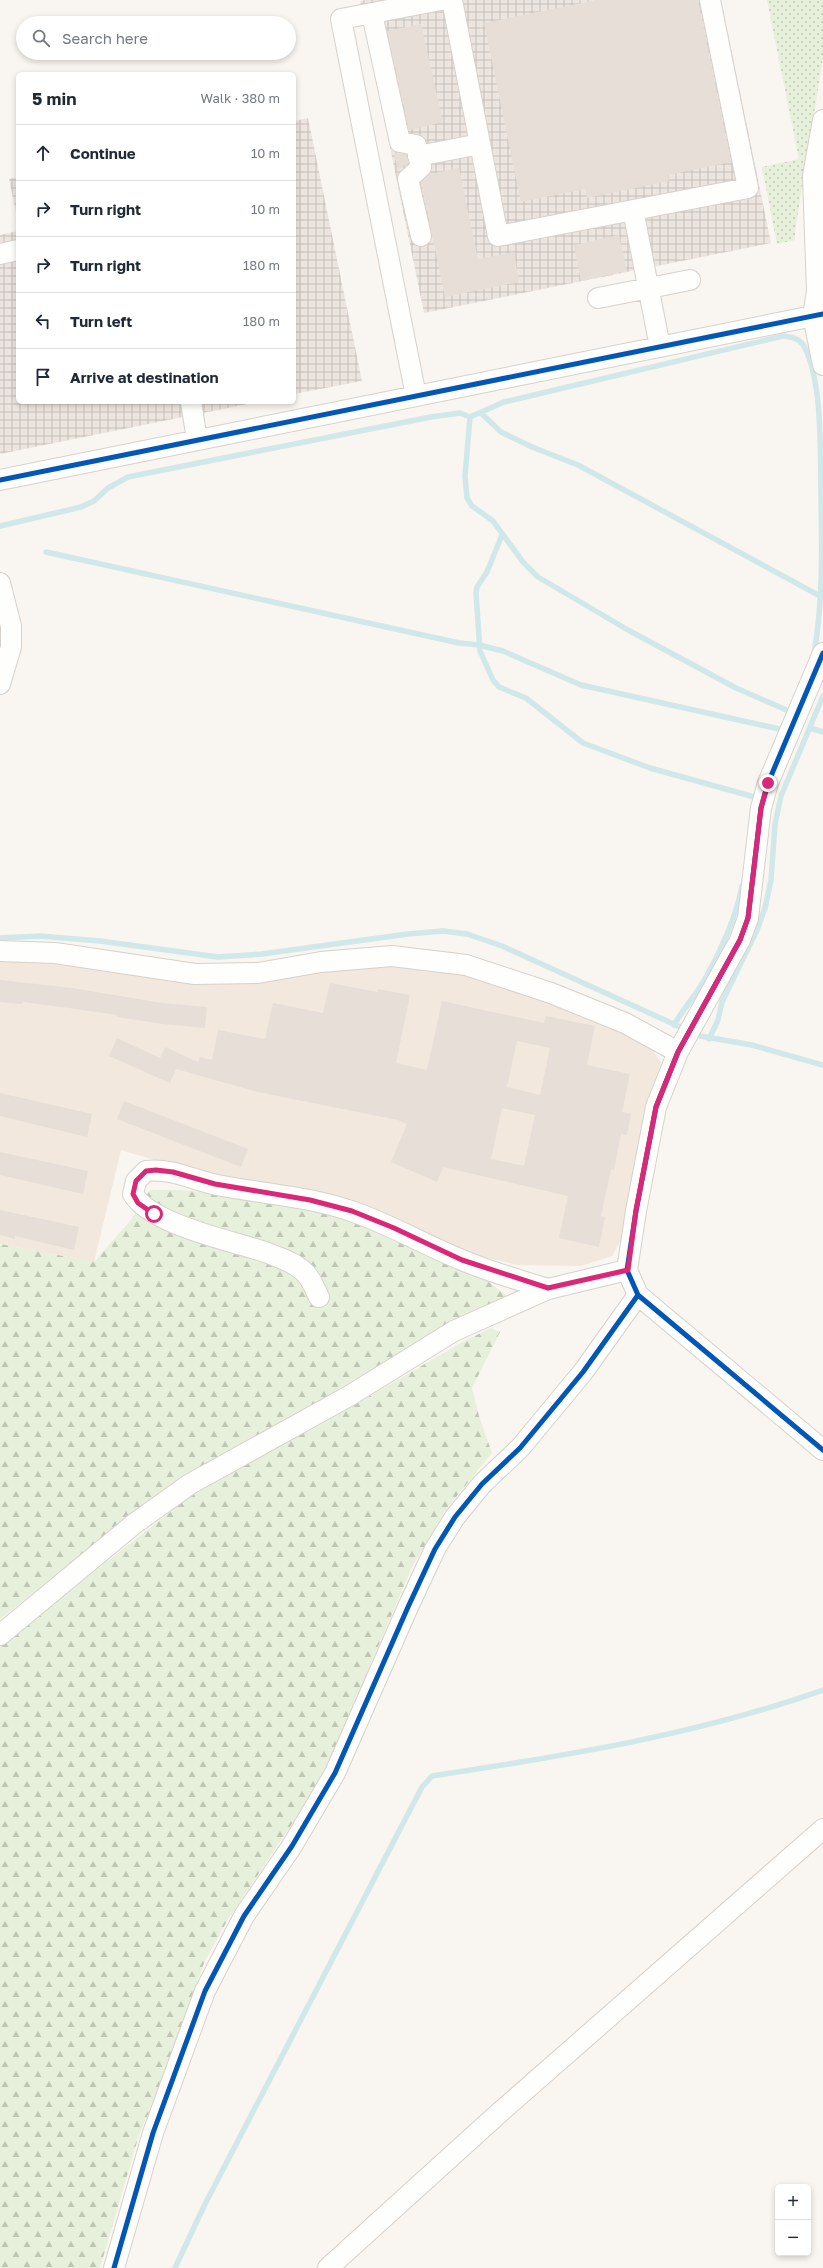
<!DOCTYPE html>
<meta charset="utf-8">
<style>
:root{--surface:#fff;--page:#f2f2f3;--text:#1f2937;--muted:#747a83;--line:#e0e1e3}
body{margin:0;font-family:"Golos Text",sans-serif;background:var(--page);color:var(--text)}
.controls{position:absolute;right:12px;bottom:12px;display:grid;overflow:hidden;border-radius:6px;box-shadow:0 2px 6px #0003}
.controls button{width:36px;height:36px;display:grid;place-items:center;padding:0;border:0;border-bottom:1px solid var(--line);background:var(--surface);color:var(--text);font:20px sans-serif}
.stop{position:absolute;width:12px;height:12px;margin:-9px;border:3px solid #db2777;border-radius:50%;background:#fff}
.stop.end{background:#db2777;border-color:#fff;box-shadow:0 1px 4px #0008}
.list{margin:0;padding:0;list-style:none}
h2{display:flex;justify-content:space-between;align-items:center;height:52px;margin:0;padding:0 16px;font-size:17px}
h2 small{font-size:13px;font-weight:400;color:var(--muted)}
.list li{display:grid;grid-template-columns:26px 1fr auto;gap:12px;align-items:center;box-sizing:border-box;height:56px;padding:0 16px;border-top:1px solid var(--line)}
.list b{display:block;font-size:15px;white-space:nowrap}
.list em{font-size:13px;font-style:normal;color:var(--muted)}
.icon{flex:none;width:22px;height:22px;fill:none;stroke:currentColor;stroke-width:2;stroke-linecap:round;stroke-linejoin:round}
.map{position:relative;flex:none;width:823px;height:2268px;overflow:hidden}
.search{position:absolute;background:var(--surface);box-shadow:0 2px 6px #0003;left:16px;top:16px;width:280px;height:44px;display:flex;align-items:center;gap:10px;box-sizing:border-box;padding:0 14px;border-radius:22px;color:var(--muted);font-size:15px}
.panel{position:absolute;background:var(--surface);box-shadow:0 2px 6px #0003;left:16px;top:72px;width:280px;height:332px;border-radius:6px}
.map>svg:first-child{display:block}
.residential{fill:#f2e8de}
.industrial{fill:url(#industrial-grid)}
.grass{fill:url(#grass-dots)}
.forest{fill:url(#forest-firs)}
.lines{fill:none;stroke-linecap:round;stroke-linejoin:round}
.stream{stroke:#d0e8ea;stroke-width:5.5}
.building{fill:#e6ded7;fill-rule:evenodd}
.minor-casing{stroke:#d7d1cb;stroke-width:22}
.minor{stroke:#fefefd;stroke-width:20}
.cycleway-casing{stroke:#fffaf3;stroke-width:8}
.cycleway{stroke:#0057b8;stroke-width:5}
.route{stroke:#db2777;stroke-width:5}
</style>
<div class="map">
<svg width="823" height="2268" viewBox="0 0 823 2268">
<defs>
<pattern id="industrial-grid" width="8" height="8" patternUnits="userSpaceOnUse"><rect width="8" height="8" fill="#ede5e0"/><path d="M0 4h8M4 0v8" fill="none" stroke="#c5bdb8"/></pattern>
<pattern id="grass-dots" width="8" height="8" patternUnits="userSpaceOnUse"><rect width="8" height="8" fill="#e7f0db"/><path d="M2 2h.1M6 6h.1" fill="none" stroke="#c0c6b4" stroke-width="1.8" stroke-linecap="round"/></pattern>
<pattern id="forest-firs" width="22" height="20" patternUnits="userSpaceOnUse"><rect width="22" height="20" fill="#e7f0db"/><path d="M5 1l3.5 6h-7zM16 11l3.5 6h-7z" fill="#c0c6b4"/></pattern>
</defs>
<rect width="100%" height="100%" fill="#f9f5f0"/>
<path class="residential" d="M0,957l37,1 159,21 179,-14 40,1 58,8 106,37 46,22 27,16 10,15 -13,43 -25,127 -12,22 -31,10 -64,-1 -57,-14 -339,-101 -27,112 -94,-18z"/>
<path class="industrial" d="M366,0h355l50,243 -347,70 -64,-312z
M308,118l54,263 -68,13v-273z
M18,177v45l-9,-43z
M18,231v171h239l-257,52v-219z"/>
<path class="grass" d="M767,0h56v58l-28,173v9l-18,4 -15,-77 37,-8z"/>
<path class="forest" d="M150,1190h34l124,16 54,17 120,54 25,19 -62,29 -109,66 -161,92 -175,136v-375l94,18 36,-41 7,-11 101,38 83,38 -163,-77 -13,-11z
M491,1328l9,4 -28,56 7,28 13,37 -45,55 -35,59 -85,199 -25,43 -75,112 -23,42 -45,126 -20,46 -39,133h-100v-623l210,-164 112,-57 137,-80z"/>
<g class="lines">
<path class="stream" d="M481,413l20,19 31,15 46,18 244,132
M470,417l-5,59 2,22 5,8 21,15 30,41 15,15 90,53 108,58 55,24
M0,526l81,-19 13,-6 14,-13 20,-11 303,-60 29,-4 10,4 34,-15 279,-66c8,1 16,2 21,10 19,36 16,107 17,150 1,53 2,106 -7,158
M502,535l-15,37 -10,15 -1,6 4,58 13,29 6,7 27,11 57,45 67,25 108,30
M46,552l413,91 20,2 24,6 78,34 203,45
M810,728l13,4
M0,938l40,-2 60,5 118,16 44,-3 146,-20 35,-3 24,3 35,12 198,90 52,9 71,20
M674,1025c9,-16 22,-30 31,-46 15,-26 32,-64 37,-93
M709,1039l9,-19 4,-18 35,-72 8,-22 6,-28 4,-56 6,-28 42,-100
M175,2268l30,-64 217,-417 10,-11c132,-20 265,-41 391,-86"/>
</g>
<path class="building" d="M597,0h101l33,162 -63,13 1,6 -82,17 -2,-9 -64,13 -37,-179z
M421,24l22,98 -34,8 -22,-99z
M397,153l9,2 2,8 -10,7 -4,-16z
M459,168l19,91 36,-7 5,30 -74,15 -24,-115 9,-8z
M619,235l8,36 -46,10 -7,-36z
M0,980l72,8 90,15 45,4 -2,21 -42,-4 -46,-7v-2l-48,-7 -46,-6 -1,2 -22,-2z
M330,983l48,9v-3l32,6 -14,68 31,7 15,-69 102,22 2,-7 49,10 -8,39 43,9 -8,38 9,2 -4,21 -6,-1 -7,36 -3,-1 -10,47 4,1 -6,30 -40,-9 9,-42 -125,-29 -6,15 -46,-20 16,-38 -9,-4 -140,-28 -82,-23 -6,14 -61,-27 8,-18 43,20 5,-11 33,15 2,-5 12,3 6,-30 47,9 8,-36 50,10zM517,1041l33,7 -10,47 -33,-8zM502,1108l33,7 -11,51 -33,-7z
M0,1093l92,21 -5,23 -87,-21z
M124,1101l124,48 -7,18 -124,-48z
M0,1152l88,19 -5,23 -83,-19z
M0,1210l79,17 -5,23 -59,-14v3l-15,-4z"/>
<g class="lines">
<g class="minor-casing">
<path id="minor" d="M452,0l46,236 250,-48 -38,-188
M372,14l28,128 16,3 5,22 -13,12 13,57
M823,120l-10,56 4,115 -4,25 10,49
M418,156l62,-12
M633,210l27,137
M0,254l18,-4
M598,298l92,-18
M416,396l-75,-377 100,-19
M191,402l6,38
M0,480l823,-166
M0,583l11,43v21l-11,37
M823,653l-55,130 -7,25 -13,110 -8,22 -62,112 -22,55 -20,104 -9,59 11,25 185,155
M0,951l55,2 140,21 63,-1 63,-11 71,-6 74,9 85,28 74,30 53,29
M319,1297c-4,-8 -9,-21 -16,-26 -9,-9 -24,-13 -35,-18 -35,-12 -117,-28 -135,-59l3,-13 10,-10c26,-3 47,9 71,14 45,9 93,11 137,27 37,13 71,33 108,48 28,12 57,20 86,29
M0,1635l134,-111 56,-40 159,-88 105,-65 94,-42 79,-19
M114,2268l39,-135 52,-142 39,-75 48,-70 43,-73 73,-166 27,-58 20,-32 27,-33 38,-36 63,-76 55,-77
M328,2268l170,-154 325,-285"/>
</g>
<use href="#minor" class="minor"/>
<g class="cycleway-casing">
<path id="cycleway" d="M0,480l823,-166
M823,653l-55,130 -7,25 -13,110 -8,22 -62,112 -22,55 -20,104 -9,59 11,25 185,155
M114,2268l39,-135 52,-142 39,-75 48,-70 43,-73 73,-166 27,-58 20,-32 27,-33 38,-36 63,-76 55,-77"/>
</g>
<use href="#cycleway" class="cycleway"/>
</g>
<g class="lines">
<path class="route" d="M154,1214l-16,-11 -5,-9 3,-13 10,-10 10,-1 17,2 42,12 95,16 42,11 42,17 68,32 86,28 80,-18 8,-60 20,-103 22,-55 62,-112 8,-22 13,-110 7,-25"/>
</g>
</svg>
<div class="controls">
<button>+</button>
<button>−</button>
</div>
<div class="stop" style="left:154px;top:1214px"></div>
<div class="stop end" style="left:768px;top:783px"></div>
<div class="search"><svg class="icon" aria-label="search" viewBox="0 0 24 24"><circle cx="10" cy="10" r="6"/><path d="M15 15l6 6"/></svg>Search here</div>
<section class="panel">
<h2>5 min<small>Walk · 380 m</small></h2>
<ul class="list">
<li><svg class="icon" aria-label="ahead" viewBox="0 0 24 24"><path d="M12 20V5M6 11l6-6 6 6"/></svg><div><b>Continue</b></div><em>10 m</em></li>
<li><svg class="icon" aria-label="right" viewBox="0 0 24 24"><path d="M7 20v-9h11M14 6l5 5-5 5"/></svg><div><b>Turn right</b></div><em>10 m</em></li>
<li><svg class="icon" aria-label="right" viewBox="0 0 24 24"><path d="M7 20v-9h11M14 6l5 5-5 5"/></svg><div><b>Turn right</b></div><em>180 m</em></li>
<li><svg class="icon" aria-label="left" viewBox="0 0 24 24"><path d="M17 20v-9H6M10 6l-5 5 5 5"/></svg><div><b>Turn left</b></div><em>180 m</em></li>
<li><svg class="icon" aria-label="arrive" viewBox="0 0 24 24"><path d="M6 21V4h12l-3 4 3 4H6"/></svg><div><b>Arrive at destination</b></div></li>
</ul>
</section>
</div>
